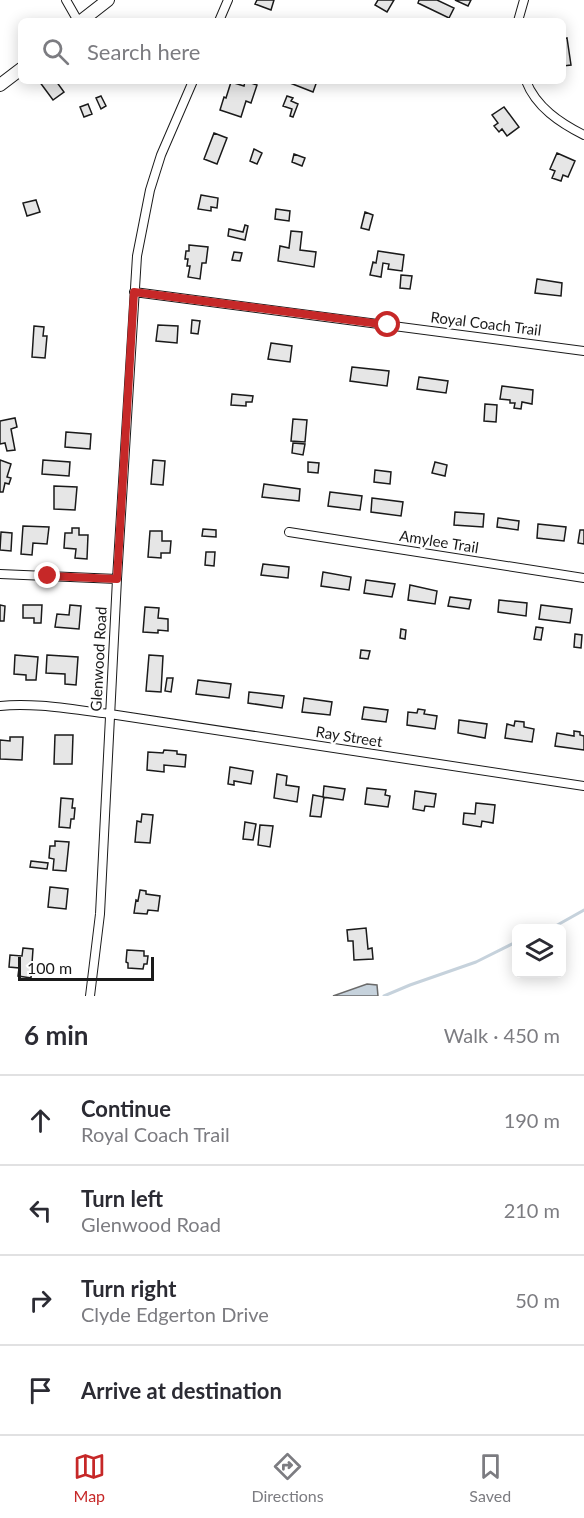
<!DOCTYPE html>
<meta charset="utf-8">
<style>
:root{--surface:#fff;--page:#f7f7f7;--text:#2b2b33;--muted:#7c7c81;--line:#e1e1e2;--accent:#c62828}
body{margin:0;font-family:Lato,sans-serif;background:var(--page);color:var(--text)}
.controls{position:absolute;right:18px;bottom:18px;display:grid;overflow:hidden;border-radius:9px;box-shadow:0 3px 15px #0003}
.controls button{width:54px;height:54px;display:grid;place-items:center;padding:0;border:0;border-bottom:2px solid var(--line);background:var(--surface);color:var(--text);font:30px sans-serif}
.scale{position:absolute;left:18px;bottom:15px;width:136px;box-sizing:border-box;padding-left:6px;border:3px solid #1a1a1a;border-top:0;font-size:16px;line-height:21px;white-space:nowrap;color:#1a1a1a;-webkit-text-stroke:4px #fff;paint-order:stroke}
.stop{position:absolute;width:18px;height:18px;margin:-14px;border:4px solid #c62828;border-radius:50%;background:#fff}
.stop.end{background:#c62828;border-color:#fff;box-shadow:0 2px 6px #0008}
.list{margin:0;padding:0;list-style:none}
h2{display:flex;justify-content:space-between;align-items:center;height:78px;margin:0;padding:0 24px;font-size:26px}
h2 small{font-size:20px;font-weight:400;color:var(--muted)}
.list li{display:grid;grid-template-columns:39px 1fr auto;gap:18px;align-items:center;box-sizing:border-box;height:90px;padding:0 24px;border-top:2px solid var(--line)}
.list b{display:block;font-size:22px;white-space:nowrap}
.list p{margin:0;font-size:20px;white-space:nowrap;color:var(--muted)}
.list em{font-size:20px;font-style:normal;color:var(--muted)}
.icon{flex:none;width:33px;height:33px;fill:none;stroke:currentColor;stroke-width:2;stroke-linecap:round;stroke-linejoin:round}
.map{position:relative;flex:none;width:584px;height:996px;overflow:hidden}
.search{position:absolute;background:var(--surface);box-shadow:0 3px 15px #0003;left:18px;right:18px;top:18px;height:66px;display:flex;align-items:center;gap:15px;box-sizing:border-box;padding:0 21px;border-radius:9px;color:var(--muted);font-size:22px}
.sheet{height:438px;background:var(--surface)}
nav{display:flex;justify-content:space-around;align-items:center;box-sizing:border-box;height:84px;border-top:2px solid var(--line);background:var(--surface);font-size:16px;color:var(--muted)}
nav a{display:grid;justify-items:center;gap:3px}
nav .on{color:var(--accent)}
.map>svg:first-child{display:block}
.water{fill:#c6d2dc;stroke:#6a6a6a;stroke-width:1.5}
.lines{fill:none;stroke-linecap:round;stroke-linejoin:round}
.stream{stroke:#c6d2dc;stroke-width:3}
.building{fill:#e6e6e6;stroke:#1a1a1a;stroke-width:1.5}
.street-casing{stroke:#1a1a1a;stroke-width:10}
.secondary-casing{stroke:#1a1a1a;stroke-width:14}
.street{stroke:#fff;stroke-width:8}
.secondary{stroke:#fff;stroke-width:12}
.route{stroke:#c62828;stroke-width:8}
.labels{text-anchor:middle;stroke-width:4.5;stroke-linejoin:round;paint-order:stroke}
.street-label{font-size:15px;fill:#1a1a1a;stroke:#fff}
</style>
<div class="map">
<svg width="584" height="996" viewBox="0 0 584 996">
<rect width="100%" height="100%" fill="#fff"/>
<path class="water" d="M367,984l10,1 1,11h-45z"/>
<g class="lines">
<path class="stream" d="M552,928l32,-18
M384,996l26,-11 66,-23 40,-20"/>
</g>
<path class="building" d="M257,0h17l-3,10 -16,-6z
M378,0h16l-7,12 -12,-7z
M419,0h18l17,8 -5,10 -31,-15z
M455,0h16l-3,6z
M567,38l4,27 -8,1v-27z
M39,81h17l8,11 -11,8z
M245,81l12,4 -6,18 -5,-2 -5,16 -21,-7 4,-13 2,1 5,-16 13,4z
M285,81h32l-4,11z
M101,96l5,10 -5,3 -5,-11z
M287,96l6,2 -2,3 7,3 -5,13 -3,-1 2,-7 -9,-3z
M88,104l4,10 -8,3 -4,-10z
M504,107l15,20 -12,9 -5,-7 -3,3 -5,-6 4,-3 -6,-8z
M214,133l13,5 -10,26 -13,-5z
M254,149l8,4 -5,11 -7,-3z
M557,153l18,8 -7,16 -5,-2 -2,6 -9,-3 3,-7 -5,-2z
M294,154l11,4 -3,8 -10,-4z
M201,195l17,3 -1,10 -6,-1v4l-13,-2z
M36,200l4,12 -13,4 -4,-13z
M276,209l14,2 -1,10 -14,-2z
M365,212l8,3 -4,15 -8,-2z
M245,225l3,1 -3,14 -17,-4 1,-7 14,3z
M291,231l11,1 -2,18 16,2 -2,15 -36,-6 2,-15 9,2z
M189,245l19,2 -2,16h-4l-2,16 -12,-2 2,-11h-3l1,-7h-3l1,-8h3z
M378,251l26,4 -2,16 -14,-2 1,-5 -6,-1 -2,14 -11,-2 3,-13 3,1z
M234,252l8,1 -2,8 -8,-1z
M401,275l11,1 -2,13 -10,-1z
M537,279l25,4 -1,13 -26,-3z
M192,320l8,1 -2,13 -7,-1z
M158,325l20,1 -1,17 -21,-2z
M34,326l10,1 -1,9h4l-2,22 -13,-1z
M271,343l21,3 -2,16 -22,-3z
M352,367l37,4 -2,15 -37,-5z
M419,377l29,4 -2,12 -29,-4z
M502,386l31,4 -1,14 -10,-2 -1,7 -7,-1 1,-5h-5v-3l-10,-1z
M232,394l21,2 -1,6h-6v4l-15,-1z
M485,404l12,1 -1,17 -12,-1z
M15,418l2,9 -6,2 4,21 -8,1 -2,-8 -5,1v-23z
M293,419l14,1 -2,22 -14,-1z
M66,432l25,2 -1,15 -25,-2z
M293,443l12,1 -2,11 -11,-2z
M0,460l11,4 -4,13 4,1 -2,6 -4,-1 -2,9h-3z
M43,460l27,2 -1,14 -27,-2z
M153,460l12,1 -2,24 -12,-1z
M308,462l11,1 -1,10 -10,-1z
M435,462l12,3 -2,11 -13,-3z
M375,470l16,2 -1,12 -16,-2z
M264,484l36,5 -1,12 -37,-4z
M54,486l23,1 -2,23 -21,-1z
M330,492l32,4 -2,14 -32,-4z
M372,498l31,4 -2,14 -30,-4z
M455,512l29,2 -1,13 -29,-2z
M498,518l21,3 -1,9 -21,-3z
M538,524l28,3 -2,14 -27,-3z
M23,526l26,1 -2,17 -14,-1 -1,12 -11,-1z
M72,528h7v7h9l-1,24 -12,-1 1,-9 -12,-1 1,-15h7z
M203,529l13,1v7l-14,-1z
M580,530h4v14l-6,-1z
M150,531h12v10h9l-1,12h-9v5l-13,-1z
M1,532l11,1 -1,18 -11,-1z
M206,552h9l-1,14 -9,-1z
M263,564l26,3 -1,11 -27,-3z
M323,572l28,5 -2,13 -28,-4z
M366,580l29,4 -3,13 -28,-4z
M410,585l27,6 -2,13 -27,-4z
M450,597l21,3 -2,9 -21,-3z
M499,600l28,3 -1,13 -28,-4z
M0,605l5,1 -1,15h-4z
M23,605h19l-1,18h-7v-5h-11z
M70,605l11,1 -2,23 -24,-2 2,-13 12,1z
M541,605l31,4 -2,14 -31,-4z
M145,607l14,1 -1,10 10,1v12l-10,-1v3l-15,-1z
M536,627l7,1 -2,12 -7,-1z
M401,629l5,1 -1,9 -5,-1z
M575,634l7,1 -1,13 -7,-1z
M361,650l9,1 -2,8 -8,-1z
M15,655l23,2 -2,23h-10v-5l-12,-1z
M47,655l31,2 -2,28 -11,-1v-10l-19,-1z
M149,655l14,1 -2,36 -15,-1z
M167,678h6l-2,14 -6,-1z
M198,680l33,4 -2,14 -33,-4z
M249,692l35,4 -2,12 -34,-5z
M304,698l28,4 -2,13 -28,-3z
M364,707l24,3 -2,12 -24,-3z
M418,709l7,1 -1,4 13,2 -2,13 -28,-4 1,-13 9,1z
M459,720l28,4 -2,14 -27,-5z
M515,721l9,1v5l10,2 -2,13 -27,-4 2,-14 7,2z
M574,731l6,1v3l4,1v14l-29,-4 2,-13 17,3z
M55,735h18l-1,29h-18z
M10,737h13l-1,23 -22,-1v-19l10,1z
M164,750l13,1v3l9,1 -1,12 -21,-2v7l-17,-2 1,-18 15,1z
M230,767l23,4 -2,13 -17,-3v4l-6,-1z
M277,774l10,2 -1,9 13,2 -2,15 -23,-4z
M324,786l21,3 -2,11 -20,-3z
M367,788l19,2 -1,5 5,1 -2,11 -23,-3z
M415,791l21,3 -2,13 -9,-1 -1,5 -11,-2z
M313,795l11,2 -3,20 -11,-1z
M61,798l12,1 -1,9h3l-1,11h-3l-1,9 -11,-1z
M476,803l19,2 -2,18 -11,-2 -1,6 -18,-3 1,-11 11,1z
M142,814l11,1 -3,28 -15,-1 2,-21 4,1z
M245,822l11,2 -3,16 -10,-1z
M260,825l13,1 -3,21 -12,-2z
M55,841l14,1 -3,29 -13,-1 1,-11 -5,-1 1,-12h5z
M31,861l17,2 -1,6 -17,-2z
M50,887l18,2 -2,20 -18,-2z
M140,890l6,1v3l14,2 -2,15 -10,-1 -1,4 -13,-1 2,-13 2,1z
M366,928l2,21 4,-1 1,11 -19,1 -1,-19h-5l-1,-11z
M23,948l10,1 -2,29 -13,-2 1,-8 -10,-1 1,-12 12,1z
M127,950l17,1v5h4l-1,8h-3l-1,5 -15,-1v-5l-2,-1z"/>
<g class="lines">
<g class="street-casing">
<path id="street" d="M66,0l12,21
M219,21l9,-21
M518,21l6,-21
M526,81c10,26 34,42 58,54
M134,292l450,59
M289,532l295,46
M0,574l117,5
M0,706c34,-4 75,4 110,8l474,72
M90,996l10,-82 17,-335 20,-323 13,-66 11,-35 32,-74"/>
</g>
<g class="secondary-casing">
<path id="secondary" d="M81,21l27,-21
M0,85l21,-16"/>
</g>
<use href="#street" class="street"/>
<use href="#secondary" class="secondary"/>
</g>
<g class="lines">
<path class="route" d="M48,576l69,3 17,-287 254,33"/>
</g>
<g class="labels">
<g class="street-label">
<text transform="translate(486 324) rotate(7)" y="5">Royal Coach Trail</text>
<text transform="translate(439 542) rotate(9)" y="5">Amylee Trail</text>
<text transform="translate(99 659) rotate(-87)" y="5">Glenwood Road</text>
<text transform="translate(349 737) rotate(9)" y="5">Ray Street</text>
</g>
</g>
</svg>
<div class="controls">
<button><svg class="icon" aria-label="layers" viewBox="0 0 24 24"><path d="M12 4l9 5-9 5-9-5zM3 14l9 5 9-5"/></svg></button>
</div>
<div class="scale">100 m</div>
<div class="stop" style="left:388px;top:325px"></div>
<div class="stop end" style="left:48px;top:576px"></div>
<div class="search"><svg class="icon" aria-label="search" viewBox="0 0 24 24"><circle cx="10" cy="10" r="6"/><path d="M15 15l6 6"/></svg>Search here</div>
</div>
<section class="sheet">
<h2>6 min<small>Walk · 450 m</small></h2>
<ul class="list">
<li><svg class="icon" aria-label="ahead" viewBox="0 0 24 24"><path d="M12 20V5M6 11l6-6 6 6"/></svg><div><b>Continue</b><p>Royal Coach Trail</p></div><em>190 m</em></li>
<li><svg class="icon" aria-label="left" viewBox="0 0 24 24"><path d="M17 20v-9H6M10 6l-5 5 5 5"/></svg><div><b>Turn left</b><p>Glenwood Road</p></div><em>210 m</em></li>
<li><svg class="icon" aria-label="right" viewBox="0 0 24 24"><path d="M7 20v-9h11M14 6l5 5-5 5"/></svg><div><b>Turn right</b><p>Clyde Edgerton Drive</p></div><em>50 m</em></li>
<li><svg class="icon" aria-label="arrive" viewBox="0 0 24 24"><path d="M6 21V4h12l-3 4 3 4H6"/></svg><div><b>Arrive at destination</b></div></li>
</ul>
</section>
<nav>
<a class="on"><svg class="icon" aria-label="map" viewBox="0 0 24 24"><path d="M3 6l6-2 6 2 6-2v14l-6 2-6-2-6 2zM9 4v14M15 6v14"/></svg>Map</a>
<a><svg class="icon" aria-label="directions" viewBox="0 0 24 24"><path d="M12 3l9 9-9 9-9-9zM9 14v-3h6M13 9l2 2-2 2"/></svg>Directions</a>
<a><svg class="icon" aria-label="saved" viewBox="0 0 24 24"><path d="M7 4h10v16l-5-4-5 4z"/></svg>Saved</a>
</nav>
